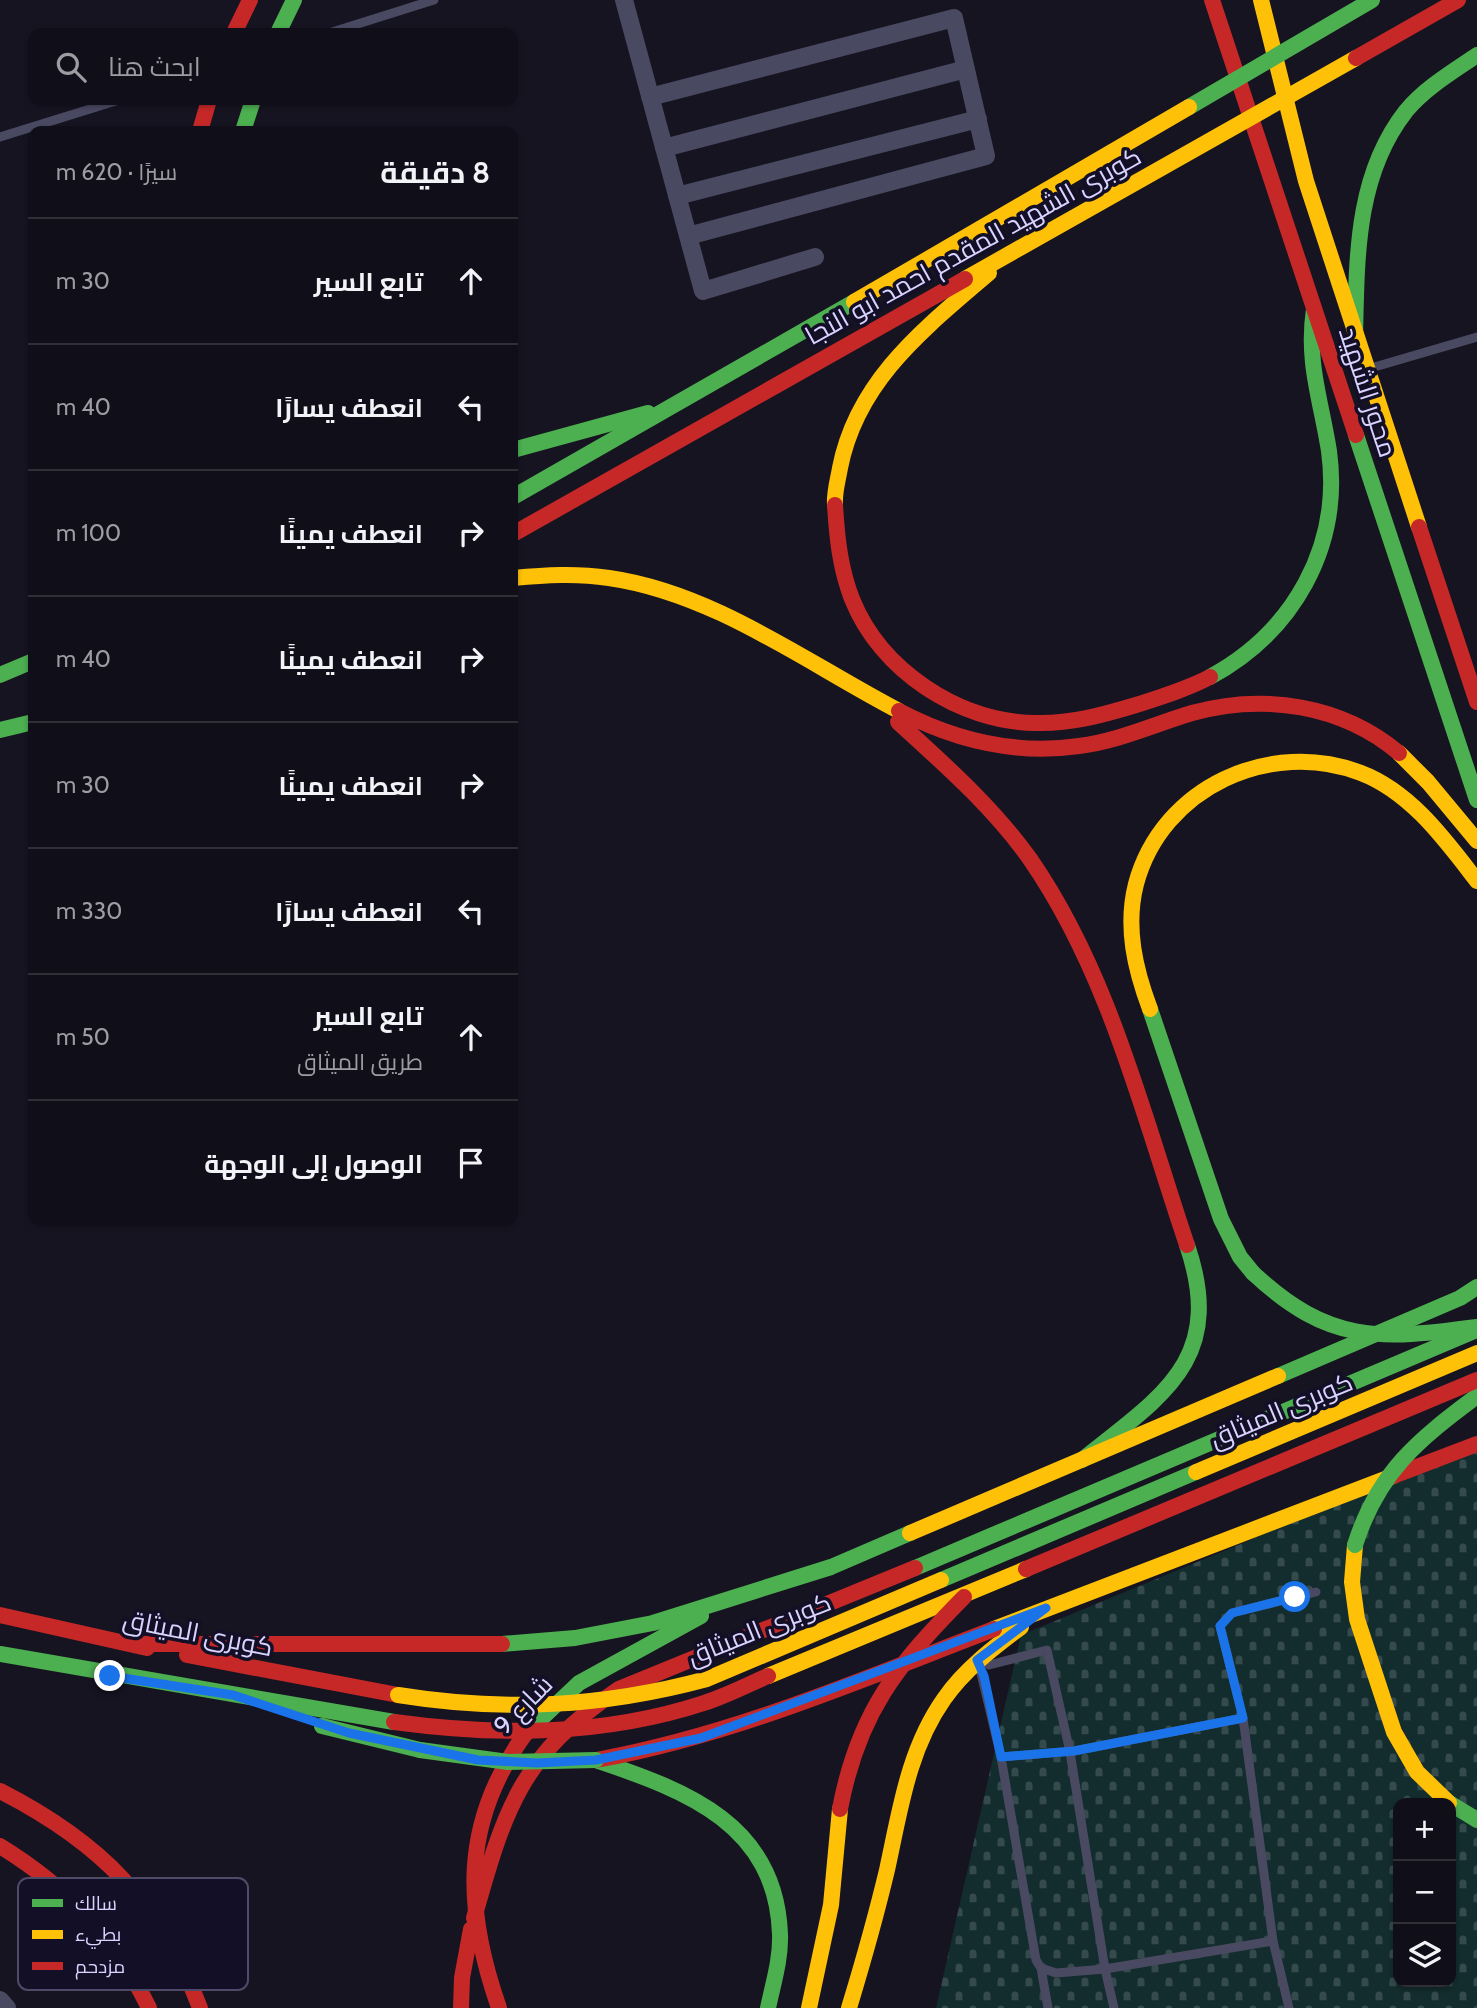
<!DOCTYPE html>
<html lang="ar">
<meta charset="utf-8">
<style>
:root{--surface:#100f19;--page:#1e1d26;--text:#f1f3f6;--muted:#9c9ca2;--line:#302f38}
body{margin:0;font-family:Cabin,Cairo,sans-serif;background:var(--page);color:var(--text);direction:rtl}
.controls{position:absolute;right:21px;bottom:21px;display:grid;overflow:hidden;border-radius:14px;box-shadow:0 2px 5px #0004}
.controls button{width:63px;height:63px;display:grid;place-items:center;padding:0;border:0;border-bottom:2px solid var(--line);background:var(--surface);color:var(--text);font:35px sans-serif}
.stop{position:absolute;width:21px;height:21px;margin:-16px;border:5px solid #1a73e8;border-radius:50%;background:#fff}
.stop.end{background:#1a73e8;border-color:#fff;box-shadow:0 2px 7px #0008}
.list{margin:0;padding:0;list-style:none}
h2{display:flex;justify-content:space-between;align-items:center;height:91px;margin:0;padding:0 28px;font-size:30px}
h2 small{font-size:23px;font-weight:400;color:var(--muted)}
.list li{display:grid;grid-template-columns:46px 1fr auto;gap:21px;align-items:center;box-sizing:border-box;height:126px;padding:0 28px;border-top:2px solid var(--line)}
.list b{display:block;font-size:26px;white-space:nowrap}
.list p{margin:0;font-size:23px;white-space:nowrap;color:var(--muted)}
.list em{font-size:23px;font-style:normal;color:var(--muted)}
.icon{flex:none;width:38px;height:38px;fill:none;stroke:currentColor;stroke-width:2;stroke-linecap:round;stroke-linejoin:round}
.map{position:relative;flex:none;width:1477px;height:2008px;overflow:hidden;direction:ltr}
.search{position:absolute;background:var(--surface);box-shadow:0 2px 5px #0004;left:28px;top:28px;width:490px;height:77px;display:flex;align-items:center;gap:18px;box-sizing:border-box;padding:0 24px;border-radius:14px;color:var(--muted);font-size:26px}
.panel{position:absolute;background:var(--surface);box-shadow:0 2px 5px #0004;left:28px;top:126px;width:490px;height:1099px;border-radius:14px;direction:rtl}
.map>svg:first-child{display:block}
.cemetery{fill:url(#cemetery-stones);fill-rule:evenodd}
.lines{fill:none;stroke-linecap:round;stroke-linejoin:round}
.lane{stroke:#4a4962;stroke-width:9}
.street{stroke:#4a4962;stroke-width:18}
.fast{stroke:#4caf50;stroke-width:16}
.slow{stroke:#ffc107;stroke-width:16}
.jam{stroke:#c62828;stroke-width:16}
.fast-bridge{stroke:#4caf50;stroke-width:16}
.slow-bridge{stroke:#ffc107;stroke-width:16}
.jam-bridge{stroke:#c62828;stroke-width:16}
.route{stroke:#1a73e8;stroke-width:9}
.labels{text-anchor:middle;stroke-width:7;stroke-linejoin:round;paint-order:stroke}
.street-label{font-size:26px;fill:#d9d4ff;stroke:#130f26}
.key{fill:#130f26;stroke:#4e4a67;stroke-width:2}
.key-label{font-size:19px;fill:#d9d4ff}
</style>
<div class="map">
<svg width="1477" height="2008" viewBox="0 0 1477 2008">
<defs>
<pattern id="cemetery-stones" width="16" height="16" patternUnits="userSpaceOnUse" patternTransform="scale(1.75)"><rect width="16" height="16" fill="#132c2d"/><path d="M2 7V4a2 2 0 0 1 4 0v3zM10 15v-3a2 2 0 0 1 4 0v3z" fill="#354a4c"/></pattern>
</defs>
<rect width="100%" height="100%" fill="#161421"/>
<path class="cemetery" d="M1477,1446v562h-541l85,-373zM1398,1803h53v179h-53z"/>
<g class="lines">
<path class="lane" d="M329,33l105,-33
M0,137l119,-37
M1371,368l106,-31
M979,1665l22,92 73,-6 169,-33 -23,-92 12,-13 84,-21
M989,1665l58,-15 23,102 35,217 168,-28 -30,-223
M1001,1757l35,203 5,8 15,5 49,-4 9,39
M1273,1941l16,67
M1041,1968l7,40"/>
<path class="street" d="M624,0l79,291 112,-34
M650,97l304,-79 32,138 -298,80
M664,148l302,-79
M677,196l301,-77
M0,2000l7,8"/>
<path class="fast" d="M278,33l16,-33
M243,131l10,-31
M1355,337c2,-78 0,-161 51,-226 19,-23 46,-39 71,-56
M1356,435l121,365
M513,450l135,-37
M0,675l33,-14
M1210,677c83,-45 132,-130 119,-226 -8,-51 -23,-89 -15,-142
M0,730l33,-8
M1150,1009l71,210 19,38 13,16
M1278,1376l182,-78 17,-11
M1082,1460c81,-65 144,-100 105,-215
M915,1568l559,-237
M502,1644l73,-6 78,-15 178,-56 79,-34
M0,1654l394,68
M322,1726l98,24
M525,1734l54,-51 122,-67
M598,1761c90,30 178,64 182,173 1,25 -7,50 -12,74
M1451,1804l26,16"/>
<path class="slow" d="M1261,0l45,181 113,346
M835,505c-1,-12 3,-25 5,-37 17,-88 85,-140 149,-195
M513,578c32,-3 63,-5 96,0 105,15 198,85 290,133
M1399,753l29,29 49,59
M1150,1009c-15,-40 -25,-82 -14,-125 26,-97 135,-146 225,-111 50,19 85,68 116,108
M910,1533l368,-157
M1355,1545l-3,37 5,37 37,113 23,40 32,31
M994,1629l399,-153
M809,2008l22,-103 9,-96
M849,2008c14,-46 27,-92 38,-138 13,-59 21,-120 57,-171 20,-29 49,-51 77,-72"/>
<path class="jam" d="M1212,0l144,435
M234,33l16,-33
M200,131l9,-31
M835,505c2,33 5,63 17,94 29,72 107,123 184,124 34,1 67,-8 100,-18 25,-8 51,-16 74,-28
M1419,527l58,175
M899,711c57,30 116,44 180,35 40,-5 76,-22 113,-33 72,-20 150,-8 207,40
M898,722c47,43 95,85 132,137 79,114 113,256 157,386
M1393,1476l84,-32
M0,1615l147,33
M130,1644h372
M187,1655l211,40
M596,1760c138,-25 267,-81 398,-131
M0,1791c100,51 160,111 200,217
M0,1846c67,41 115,92 149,162
M474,1918c31,-110 47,-163 145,-229l296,-121
M461,2008l1,-30 9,-49
M499,2008c-35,-100 -38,-185 26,-274"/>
<path class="fast-bridge" d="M1189,107l183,-107
M513,497l341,-195
M1253,1273c76,71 126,67 224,54
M1355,1545c23,-73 63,-105 122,-149
M941,1580l255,-108
M420,1750l88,12 88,-2"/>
<path class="slow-bridge" d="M965,279l391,-221
M854,302l335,-195
M1196,1472l281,-119
M768,1676l258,-107
M398,1695c106,17 205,12 309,-16l234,-99"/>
<path class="jam-bridge" d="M1356,58l102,-58
M513,534l452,-255
M1026,1569l451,-189
M394,1722c104,14 209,14 310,-19 22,-7 43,-18 64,-27
M840,1809c18,-96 57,-144 124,-212"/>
</g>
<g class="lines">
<path class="route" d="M110,1676l123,19 116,38 129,27 59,3 59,-3 105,-22 345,-130 -69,52 7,16 17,81 73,-6 169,-33 -23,-92 12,-13 63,-16"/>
</g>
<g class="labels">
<g class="street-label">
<text transform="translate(973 246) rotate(-29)" y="9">كوبرى الشهيد المقدم احمد ابو النجا</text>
<text transform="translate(1368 392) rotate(72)" y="9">محور الشهيد</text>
<text transform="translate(1281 1410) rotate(-23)" y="9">كوبرى الميثاق</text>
<text transform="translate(759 1629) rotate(-22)" y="9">كوبرى الميثاق</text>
<text transform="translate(198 1633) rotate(11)" y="9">كوبرى الميثاق</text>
<text transform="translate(523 1705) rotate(-46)" y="9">شارع 9</text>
</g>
</g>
<rect x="18" y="1878" width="230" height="112" rx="10" class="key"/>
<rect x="32" y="1899" width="31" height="8" fill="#4caf50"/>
<rect x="32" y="1930" width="31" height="9" fill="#ffc107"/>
<rect x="32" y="1962" width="31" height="8" fill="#c62828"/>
<g class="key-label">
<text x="75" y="1910">سالك</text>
<text x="75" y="1941">بطيء</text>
<text x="75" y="1973">مزدحم</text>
</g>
</svg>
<div class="controls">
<button>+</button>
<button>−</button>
<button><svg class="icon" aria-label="layers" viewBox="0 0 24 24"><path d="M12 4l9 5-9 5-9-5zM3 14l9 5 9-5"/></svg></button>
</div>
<div class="stop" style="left:1295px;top:1597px"></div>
<div class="stop end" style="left:110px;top:1676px"></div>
<div class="search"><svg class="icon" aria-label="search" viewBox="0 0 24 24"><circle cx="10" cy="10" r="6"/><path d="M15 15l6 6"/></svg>ابحث هنا</div>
<section class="panel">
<h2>8 دقيقة<small>سيرًا · 620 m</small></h2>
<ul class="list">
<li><svg class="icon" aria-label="ahead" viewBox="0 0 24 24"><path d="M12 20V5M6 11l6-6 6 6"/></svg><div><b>تابع السير</b></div><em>30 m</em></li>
<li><svg class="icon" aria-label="left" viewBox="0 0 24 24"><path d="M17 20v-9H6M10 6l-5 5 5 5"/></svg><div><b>انعطف يسارًا</b></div><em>40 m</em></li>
<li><svg class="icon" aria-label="right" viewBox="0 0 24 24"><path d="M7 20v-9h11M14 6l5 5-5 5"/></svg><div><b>انعطف يمينًا</b></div><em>100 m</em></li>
<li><svg class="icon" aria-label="right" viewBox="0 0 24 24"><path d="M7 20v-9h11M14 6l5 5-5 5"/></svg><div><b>انعطف يمينًا</b></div><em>40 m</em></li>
<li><svg class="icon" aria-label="right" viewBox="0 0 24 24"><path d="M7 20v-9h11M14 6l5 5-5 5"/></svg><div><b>انعطف يمينًا</b></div><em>30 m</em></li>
<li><svg class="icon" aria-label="left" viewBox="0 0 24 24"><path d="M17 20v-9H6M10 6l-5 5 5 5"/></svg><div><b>انعطف يسارًا</b></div><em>330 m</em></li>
<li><svg class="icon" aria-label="ahead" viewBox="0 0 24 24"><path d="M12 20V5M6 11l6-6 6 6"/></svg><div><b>تابع السير</b><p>طريق الميثاق</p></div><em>50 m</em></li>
<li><svg class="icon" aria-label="arrive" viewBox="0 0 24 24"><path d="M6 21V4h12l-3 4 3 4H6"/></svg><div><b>الوصول إلى الوجهة</b></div></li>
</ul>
</section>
</div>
